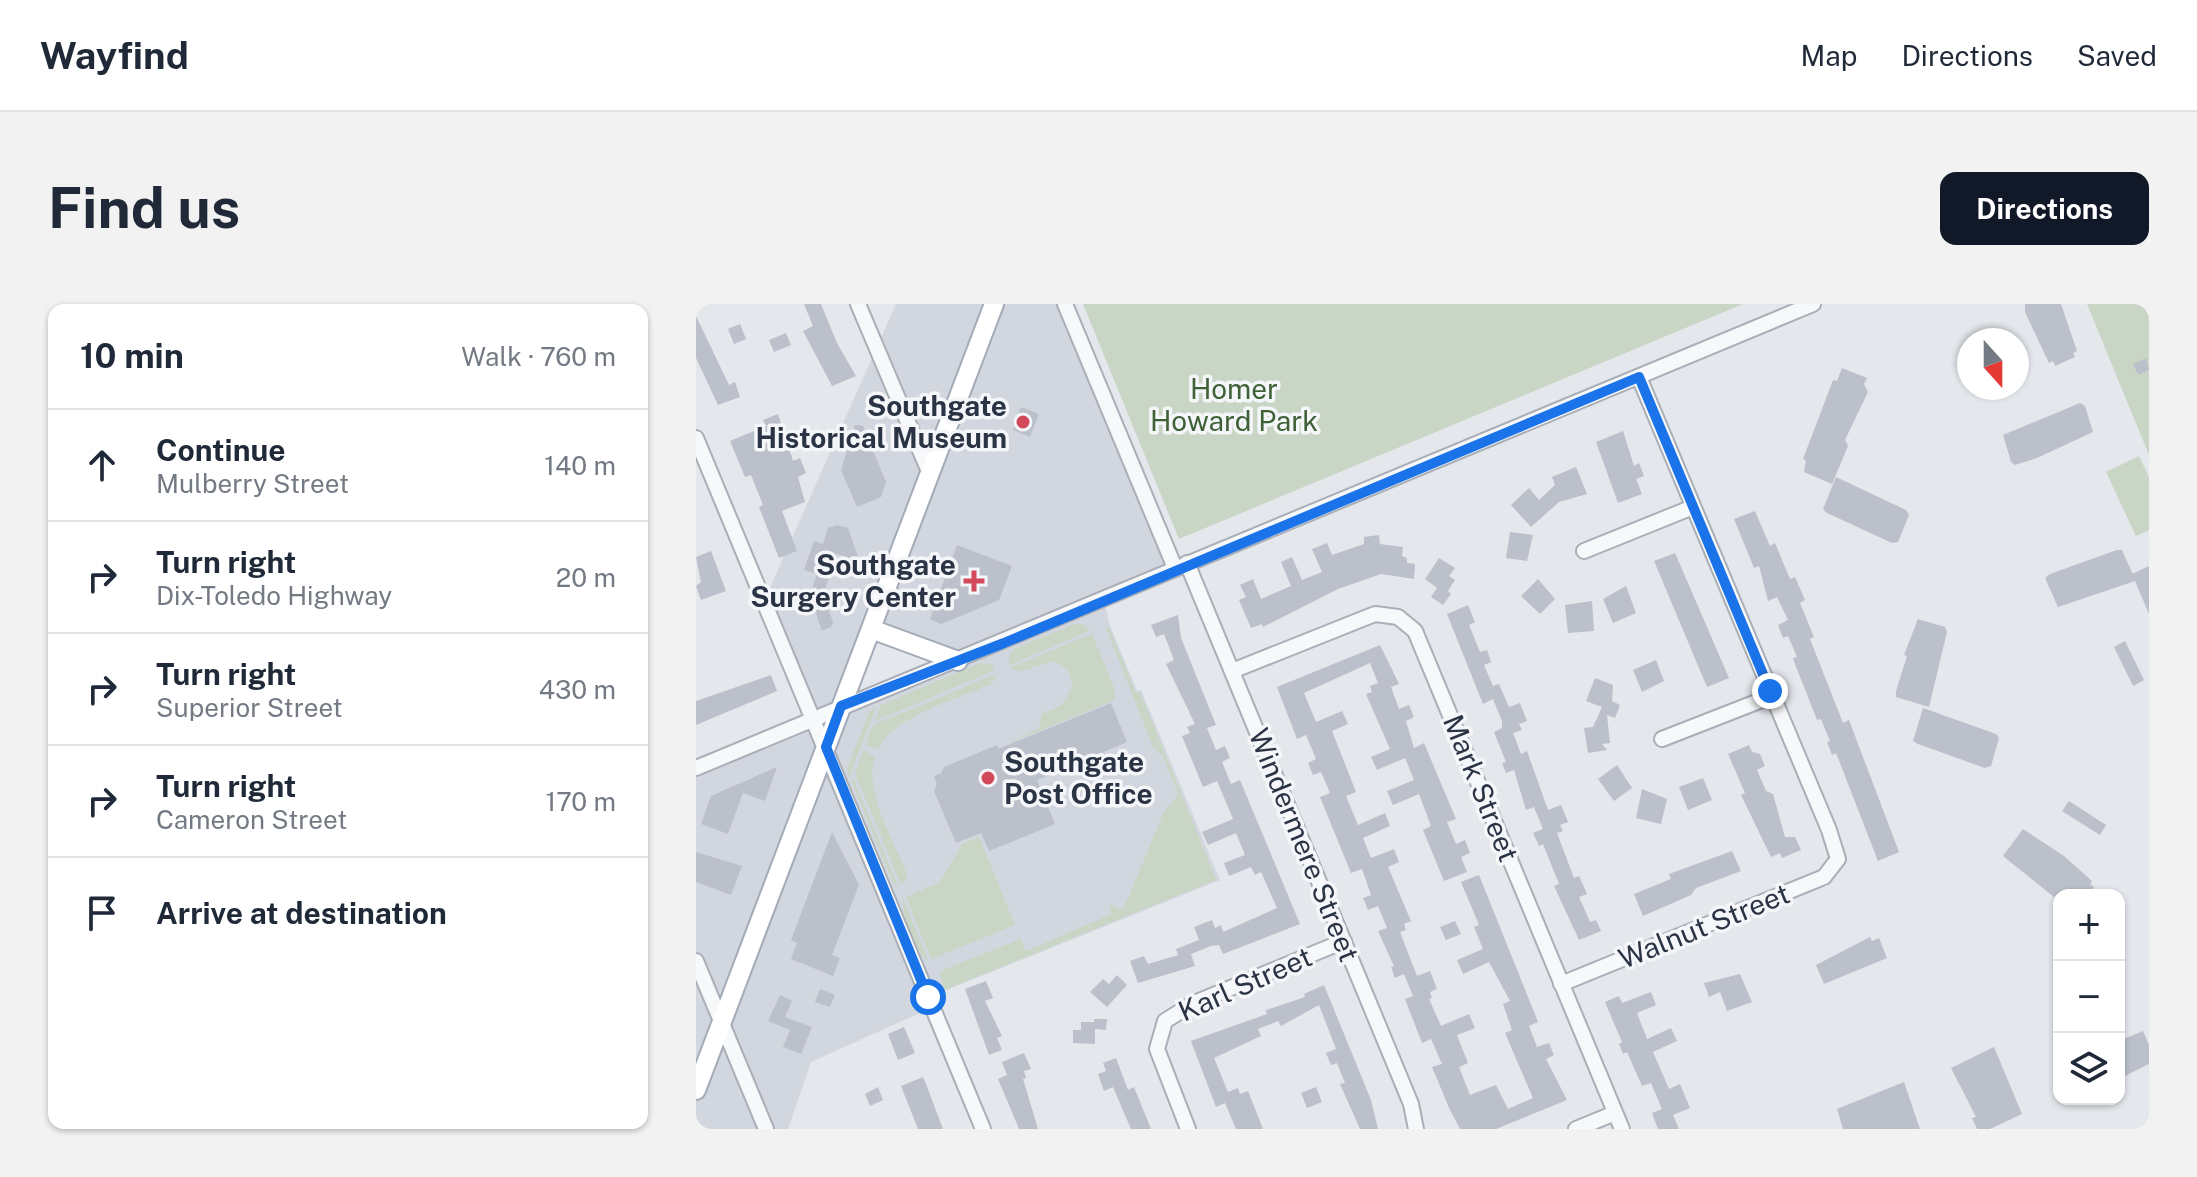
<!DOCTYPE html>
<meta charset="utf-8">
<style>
:root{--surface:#fff;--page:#f2f2f3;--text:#1f2937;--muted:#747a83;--line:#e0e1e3;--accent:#111827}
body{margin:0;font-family:"Public Sans",sans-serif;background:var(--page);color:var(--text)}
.controls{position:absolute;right:24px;bottom:24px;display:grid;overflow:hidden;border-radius:16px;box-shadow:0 2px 6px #0004}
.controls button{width:72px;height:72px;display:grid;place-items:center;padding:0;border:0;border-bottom:2px solid var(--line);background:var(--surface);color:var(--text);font:40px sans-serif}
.compass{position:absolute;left:1261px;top:24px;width:72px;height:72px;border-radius:50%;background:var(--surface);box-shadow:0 2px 6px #0004;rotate:159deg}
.stop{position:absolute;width:24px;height:24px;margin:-18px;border:6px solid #1a73e8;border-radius:50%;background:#fff}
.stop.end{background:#1a73e8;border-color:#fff;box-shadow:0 2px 8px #0008}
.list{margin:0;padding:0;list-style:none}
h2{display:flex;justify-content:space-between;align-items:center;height:104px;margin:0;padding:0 32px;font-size:34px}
h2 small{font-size:26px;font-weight:400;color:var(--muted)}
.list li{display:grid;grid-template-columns:52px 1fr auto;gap:24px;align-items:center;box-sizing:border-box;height:112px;padding:0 32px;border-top:2px solid var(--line)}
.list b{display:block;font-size:30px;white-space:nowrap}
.list p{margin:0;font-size:26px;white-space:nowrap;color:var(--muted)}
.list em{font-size:26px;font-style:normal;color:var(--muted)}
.icon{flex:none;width:44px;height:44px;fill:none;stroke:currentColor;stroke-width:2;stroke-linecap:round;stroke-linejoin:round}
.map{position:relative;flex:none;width:1453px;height:825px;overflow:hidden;border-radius:16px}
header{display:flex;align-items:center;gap:48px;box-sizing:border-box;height:112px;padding:0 40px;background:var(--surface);border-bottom:2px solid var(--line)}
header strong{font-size:38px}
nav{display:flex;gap:44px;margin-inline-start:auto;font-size:28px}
.intro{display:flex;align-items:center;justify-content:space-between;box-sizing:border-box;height:192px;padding:0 48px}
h1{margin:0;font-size:56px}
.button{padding:20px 36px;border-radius:16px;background:var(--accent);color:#fff;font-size:28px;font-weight:700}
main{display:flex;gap:48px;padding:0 48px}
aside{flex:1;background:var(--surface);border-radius:16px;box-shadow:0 2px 6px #0004}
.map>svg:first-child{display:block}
.built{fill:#d2d6de;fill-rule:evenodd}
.green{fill:#c9d6c5}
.building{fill:#bbc0ca}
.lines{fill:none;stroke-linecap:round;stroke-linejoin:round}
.minor-casing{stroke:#a9aeb7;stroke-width:18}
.major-casing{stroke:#a3abb8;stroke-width:22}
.minor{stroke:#f7f8fa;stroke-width:14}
.major{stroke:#fff;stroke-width:18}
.route{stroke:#1a73e8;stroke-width:10}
.poi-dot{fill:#d1495b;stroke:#f4f6f9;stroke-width:3}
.labels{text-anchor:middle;stroke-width:7;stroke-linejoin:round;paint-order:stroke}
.park-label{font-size:28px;fill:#3f6138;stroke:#f4f6f9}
.poi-label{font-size:28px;font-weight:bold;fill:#2b3445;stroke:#f4f6f9;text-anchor:end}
.street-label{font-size:28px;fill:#2b3445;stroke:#f4f6f9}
</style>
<header>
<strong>Wayfind</strong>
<nav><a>Map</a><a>Directions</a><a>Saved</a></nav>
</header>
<div class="intro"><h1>Find us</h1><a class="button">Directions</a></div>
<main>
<aside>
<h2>10 min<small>Walk · 760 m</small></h2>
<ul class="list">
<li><svg class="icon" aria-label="ahead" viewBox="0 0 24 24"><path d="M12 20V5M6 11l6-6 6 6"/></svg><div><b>Continue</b><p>Mulberry Street</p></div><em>140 m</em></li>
<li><svg class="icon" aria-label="right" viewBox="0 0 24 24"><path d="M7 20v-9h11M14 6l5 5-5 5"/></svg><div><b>Turn right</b><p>Dix-Toledo Highway</p></div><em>20 m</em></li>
<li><svg class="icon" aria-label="right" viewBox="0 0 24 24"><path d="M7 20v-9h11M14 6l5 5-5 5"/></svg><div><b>Turn right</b><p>Superior Street</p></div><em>430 m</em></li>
<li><svg class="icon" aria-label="right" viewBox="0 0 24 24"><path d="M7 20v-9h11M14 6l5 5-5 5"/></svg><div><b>Turn right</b><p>Cameron Street</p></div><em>170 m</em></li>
<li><svg class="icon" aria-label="arrive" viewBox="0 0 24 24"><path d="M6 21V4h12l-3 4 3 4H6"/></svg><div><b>Arrive at destination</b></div></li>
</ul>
</aside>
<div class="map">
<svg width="1453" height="825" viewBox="0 0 1453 825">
<rect width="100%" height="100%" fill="#e4e7ec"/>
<path class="built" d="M200,0h169l110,264 -71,31 6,27 27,65 4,-1 79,190 -291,117 4,10 -122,55 -23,67h-92v-361l117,-50 -49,-117zM175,326l86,31 -115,45z"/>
<path class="green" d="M387,0h660l-564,235z
M1391,0h62v151z
M1443,152l10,21v53l-13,6 -30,-64z
M378,320l11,1 5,6 -81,34v-9l5,-7z
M413,323l27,66 4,-1 76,188 -272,110 -4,-19 81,-32 5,12 86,-37 -3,-10 14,6 40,-96 15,-20 -15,-38 -10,-9 -47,-119z
M396,330l23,56 -1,10 -106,44 31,-16 3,-14 20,-9 11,-20 -6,-17 -14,-7 -33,11 -9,-5z
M284,359l11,1 4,6 -120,51 6,-16z
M300,370l-4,10c-32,14 -100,33 -114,65l-13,-4 8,-20z
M180,403l-27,71 -2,-9 22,-57z
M167,447l12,5c-12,36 20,87 33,120l-7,9 -46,-112z
M157,474l45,108 -5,-3 -41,-101z
M283,533l36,88 -84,34 -25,-62 34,-15 22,-38z
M207,594l25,62c-14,-8 -27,-47 -25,-62z"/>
<path class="building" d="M108,0h17l16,39 19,33 -24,10 -29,-55 10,-5z
M1329,0h36l16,47 -4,2 2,4 -20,9 -2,-5 -4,2 -24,-51z
M0,12l33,69 6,-3 5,15 -22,8 -22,-47z
M44,20l6,15 -12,5 -6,-15z
M90,29l5,12 -17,7 -5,-12z
M1450,54l3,12 -11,5 -5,-11z
M1146,64l25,10 -3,6 4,8 -23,48 3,6 -16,38 -28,-12 2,-12 -3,-1 30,-79 4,1z
M1384,99l5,3 8,26 -56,26 -22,7 -4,-3 -8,-27z
M325,103l18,7 -9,23 -17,-7z
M82,110l15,47 7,-3 6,15 -8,4 7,25 -23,9 15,40 -18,7 -20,-51 4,-2 -12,-30 -6,2 -15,-36 36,-15 -3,-6z
M159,121l8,1 23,56 -5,15 -24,10 -16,-37z
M927,127l11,35 5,-3 5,13 -8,3 6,15 -24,9 -22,-61z
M880,163l11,27 -28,8 -28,25 -20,-22 18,-17 10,12 16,-15 -3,-8z
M1140,173l70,33 3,5 -11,27 -6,1 -65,-30 -4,-4z
M1059,207l15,35 5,-3 15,36 5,-2 10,23 -5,3 14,34 -4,2 33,84 6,-3 50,132 -21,9 -42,-108 -4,2 -5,-13 3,-1 -9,-22 -4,1 -22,-56 -2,-6 4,-1 -9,-21 -5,2 -5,-13 10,-5 -11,-23 -9,4 -9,-35 -5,2 -20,-49z
M141,221l11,3 12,34 -23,-8 -14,41 10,27 -2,5 -9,4 -12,-35 7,-22 -13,-4 10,-29 9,3 5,-16z
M814,228l23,3 -6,26 -21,-3z
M683,231l1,9 23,3 -1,9 5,2v5l8,1 -1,15 -33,-5 -43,15 -75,38 -1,-3 -11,4 -12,-28 7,-3 -6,-12 13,-6 8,20 30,-13 -10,-24 11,-5 10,23 20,-8 -10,-23 15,-6 5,12 32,-11v-7z
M261,241l55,21 -13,34 -58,24 -11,-5z
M1421,246h5l12,27 -2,-3 17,-8v48l-14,-33 -77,26 -13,-29 5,-4z
M15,247l15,40 -25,9 -5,-14 5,-4 -5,-25z
M979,249l54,125 -22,9 -53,-126z
M743,254l16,10 -6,8 6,4 -7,11 3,3 -8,11 -12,-8 6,-9 -12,-9z
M842,275l17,20 -15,15 -19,-18z
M930,282l10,27 -23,10 -10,-24z
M896,297l2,30 -26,2 -3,-28z
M772,301l7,17 -6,3 11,27 7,-2 4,12 -7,3 9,21 6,-2 10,23 11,-4 7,18 -8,3 3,6 -9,3 8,21 6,-3 21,59 13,-5 7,17 -8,3 3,6 -6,2 17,45 5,-2 8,18 -8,3 11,25 6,-2 5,11 -22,9 -25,-54 5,-2 -16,-40 -4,2 -6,-13 10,-4 -9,-22 -8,3 -12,-40 -8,3 -4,-10 4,-1 -12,-30 8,-4v-7l-9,-22 -10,5 -36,-90z
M482,311l3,23 35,87 -9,3 9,22 9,-4 5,12 -8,4 9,22 9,-4 60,144 -77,30 -4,-9 -8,1 -20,8 4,12 -57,17 -8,-22 14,-5 4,8 30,-9 -2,-6 23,-9 -5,-13 18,-7 3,8 6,-3 2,7 54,-24 -16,-36 -6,3 -4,-8 -22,9 -5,-13 21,-8 -9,-22 -28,12 -6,-13 31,-13 -16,-38 -14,6 -21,-51 8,-3 -3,-6 8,-3 -29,-60 8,-4 -10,-26 -8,3 -5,-12z
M1222,315l27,8 2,5 -18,75 -33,-10v-6l11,-35 -3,-1z
M1429,337l19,39 -11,6 -19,-39z
M684,341l19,39 -8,3 8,22 10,-4 5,12 -8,4 8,27 10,-5 32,76 -9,3 9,22 9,-4 5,13 -9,4 6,15 -23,9 -21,-51 8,-4 -12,-32 -26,11 -6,-14 27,-11 -9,-22 -28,12 -6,-13 19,-8 -24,-55 6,-2 -2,-6 8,-3 -8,-20 -66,30 12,29 26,-11 6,13 -16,7 24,61 -10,4 12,29 27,-12 5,13 -27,12 8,20 23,-9 5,13 -11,5 23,54 -7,3 2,6 -6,2 17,44 13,-5 7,18 -7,3 2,6 -3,1 12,27 28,-12 6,14 -18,7 11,28 -9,4 11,28 26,-10 12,24 25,-11 -28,-65 7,-3 -9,-26 7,-3 -21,-39 -26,12 -6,-14 26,-11 -9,-22 5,-2 -18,-43 18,-7 59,147 -9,4 8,21 12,-4 5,12 -8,4 21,41 -71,29h-36l-10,-19 -18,-43 10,-3 -11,-25 -9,4 -17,-44 8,-3 -9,-22 -9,4 -4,-11 3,-1 -16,-35 9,-3 -9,-22 -10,4 -5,-12 8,-3 -9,-26 -11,4 -31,-76 10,-4 -9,-21 -8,3 -5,-12 8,-4 -10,-24 -9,4 -20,-52z
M960,356l8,21 -22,11 -9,-22z
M75,371l6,16 -81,34v-24z
M899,374l18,7 -1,16 8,4 -5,13 -8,-3 3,28 -8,1 5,6 -19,3 -4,-25 9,-1 9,-20 -16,-6z
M415,399l16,39 -23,10 5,15 -11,4 -6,-14 -55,23 18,44 -66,27 -8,-18 -25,10 -22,-52 3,-7 -3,-8 7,-3 3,-6 53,-22 1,4z
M1227,404l73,26 3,4 -8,28 -6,2 -67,-24 -5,-3z
M1053,441l3,7 8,2 5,12 -8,4 9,21 7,3 12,43h10l6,13 -19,8 -2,-5 -9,4 -30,-62 4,-2 -17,-39z
M921,461l15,23 -18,13 -16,-22z
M81,463l-12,34 -22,-8 -15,41 -27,-10 10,-28z
M1007,474l9,22 -24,10 -9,-23z
M946,485l25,10 -6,25 -25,-6z
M1373,497l37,24 -6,10 -38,-24z
M1327,525l41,27 28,25 -2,3 4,3 -6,8 -31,-1 -3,3 -51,-41z
M136,528l27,53 -27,70 8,3 -7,18 -42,-17 6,-16 -6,-3z
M1036,547l9,20 -45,17 -5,7 -48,21 -9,-22 37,-15 -2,-5z
M0,548l46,14 -11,29 -35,-13z
M759,617l6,13 -15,6 -6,-13z
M1174,633l2,4 7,-3 8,20 -63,26 -8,-19z
M1044,670l12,28 -25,9 -7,-19 -11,5 -5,-14z
M421,671l10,10 -20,22 -17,-15 13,-13 6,5z
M290,677l7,17 -8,3 17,35 -5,2 5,12 -13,5 -24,-66z
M628,681l47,115 7,29h-18l-20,-45 5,-1 -8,-20 -6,2 -5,-12 10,-4 -17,-44 -38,21 -3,-5 -20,8 3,7 -47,22 14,34 10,-4 2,6 8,-3 15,38h-27l-11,-26 -9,4 -25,-66 76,-27 -1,-4 39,-13 -1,-3z
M124,685l15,6 -5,12 -15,-5z
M955,688l5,13 -19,8 10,26 24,-11 6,13 -24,11 16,37 11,-5 10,24 -17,7 6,14h-21l-6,-16 10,-4 -11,-26 -9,3 -15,-34 -4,2 -4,-10 3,-2 -17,-40 14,-6 3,7z
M84,691l12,6 -7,16 27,10 -11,27 -18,-7 7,-17 -22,-9z
M398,715h13l-1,11 -11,-1v15l-22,-1v-13h8v-8h13z
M208,723l11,26 -17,7 -10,-26z
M1447,727l6,14v19l-30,15v-38z
M1298,743l28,67 -32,15h-13l-5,-11 4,-1 -25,-49z
M328,749l7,16 -7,2 2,7 -3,1 15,50h-19l-21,-50 9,-4 -5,-13z
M420,754l12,32 6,-3 17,42h-20l-18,-42 -9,4 -6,-17 8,-3 -3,-8z
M227,773l3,7 17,45h-25l-17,-43z
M1208,778l16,47h-77l-6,-20z
M182,783l5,13 -13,6 -5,-12z
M620,783l6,15 -15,6 -6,-15z"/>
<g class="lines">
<g class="minor-casing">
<path id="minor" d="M162,0l72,170
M369,0l110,264
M0,134l287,691
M888,247l109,-44
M491,259l224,541 5,25
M536,367l143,-57 23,3 17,14 207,498
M966,435l110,-43
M0,464l1117,-464
M0,657l70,168
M865,680l263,-107 14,-18 -9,-29 -190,-453
M492,825l-31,-80 8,-28 27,-17 152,-63
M880,825l39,-16"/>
</g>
<g class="major-casing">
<path id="major" d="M175,325l87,32
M0,786l298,-786"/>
</g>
<use href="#minor" class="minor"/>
<use href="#major" class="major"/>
</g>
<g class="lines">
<path class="route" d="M232,693l-102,-250 15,-41 163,-63 635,-266 131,314"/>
</g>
<g class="poi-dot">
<circle cx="327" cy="118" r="8"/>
<path d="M274 265h8v8h8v8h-8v8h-8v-8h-8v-8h8z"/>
<circle cx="292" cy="474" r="8"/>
</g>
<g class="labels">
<g class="park-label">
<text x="538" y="95">Homer<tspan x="538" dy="32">Howard Park</tspan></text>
</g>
<g class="poi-label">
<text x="311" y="112">Southgate<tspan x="311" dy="32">Historical Museum</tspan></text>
<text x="260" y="271">Southgate<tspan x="260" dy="32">Surgery Center</tspan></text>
<text x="308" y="468" text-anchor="start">Southgate<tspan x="308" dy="32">Post Office</tspan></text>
</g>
<g class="street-label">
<text transform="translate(785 484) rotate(68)" y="10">Mark Street</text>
<text transform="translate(608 541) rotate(68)" y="10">Windermere Street</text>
<text transform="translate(1008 622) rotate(-22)" y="10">Walnut Street</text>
<text transform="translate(549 680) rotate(-24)" y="10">Karl Street</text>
</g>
</g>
</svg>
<div class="controls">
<button>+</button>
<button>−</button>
<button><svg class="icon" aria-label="layers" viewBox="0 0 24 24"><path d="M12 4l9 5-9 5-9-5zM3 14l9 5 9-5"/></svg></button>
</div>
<svg class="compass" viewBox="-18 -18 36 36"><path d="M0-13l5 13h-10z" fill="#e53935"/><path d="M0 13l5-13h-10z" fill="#747a83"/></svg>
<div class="stop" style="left:232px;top:693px"></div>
<div class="stop end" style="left:1074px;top:387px"></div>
</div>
</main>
